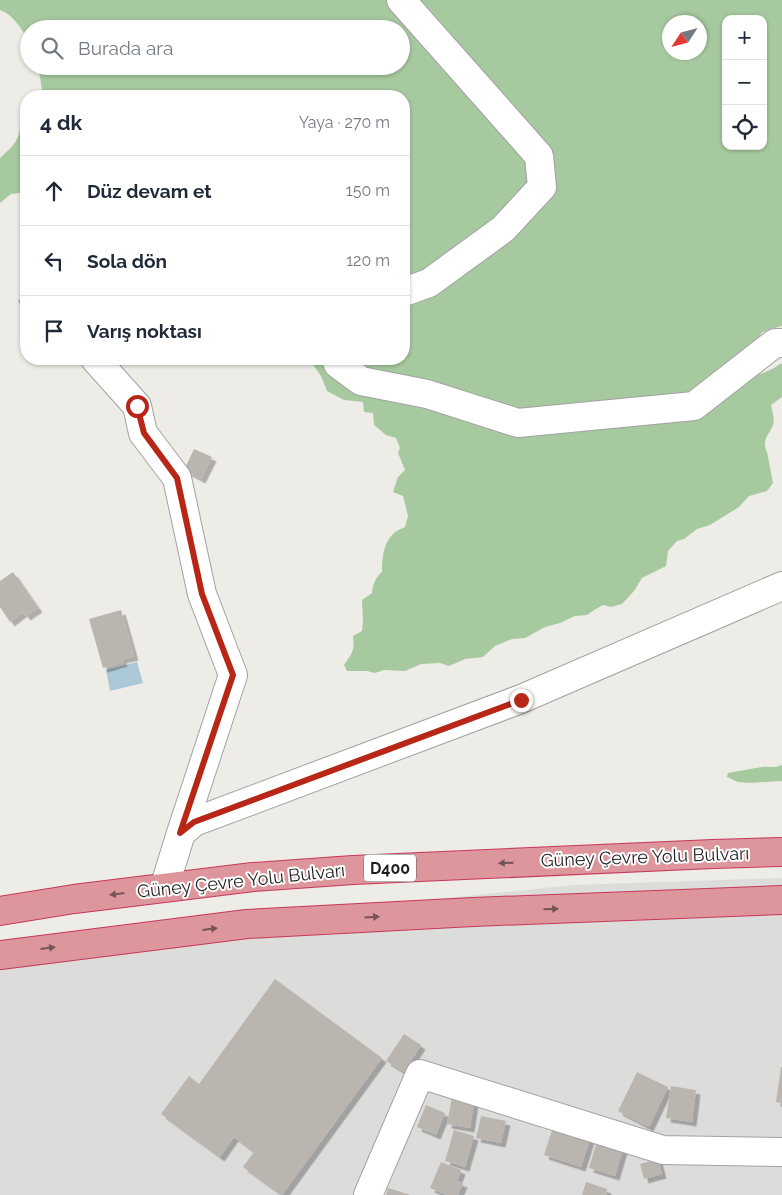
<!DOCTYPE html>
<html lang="tr">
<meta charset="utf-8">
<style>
:root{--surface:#fff;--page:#f2f2f3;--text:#1f2937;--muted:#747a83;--line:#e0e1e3}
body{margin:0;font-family:Raleway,sans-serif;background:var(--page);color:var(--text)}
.controls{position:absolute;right:15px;top:15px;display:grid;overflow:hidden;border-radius:10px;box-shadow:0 1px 4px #0004}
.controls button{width:45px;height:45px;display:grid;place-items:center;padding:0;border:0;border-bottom:1px solid var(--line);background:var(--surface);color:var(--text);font:25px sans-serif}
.compass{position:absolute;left:662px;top:15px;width:45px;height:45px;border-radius:50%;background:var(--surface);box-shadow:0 1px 4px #0004;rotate:234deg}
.stop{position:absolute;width:15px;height:15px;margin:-11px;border:4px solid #b72616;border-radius:50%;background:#fff}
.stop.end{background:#b72616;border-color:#fff;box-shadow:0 1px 5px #0008}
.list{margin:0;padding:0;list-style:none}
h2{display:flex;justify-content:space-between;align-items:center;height:65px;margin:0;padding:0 20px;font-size:21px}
h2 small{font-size:16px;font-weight:400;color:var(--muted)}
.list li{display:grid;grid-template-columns:32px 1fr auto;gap:15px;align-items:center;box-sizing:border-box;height:70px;padding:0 20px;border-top:1px solid var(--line)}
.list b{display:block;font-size:19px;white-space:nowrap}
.list em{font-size:16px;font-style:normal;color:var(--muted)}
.icon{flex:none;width:28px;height:28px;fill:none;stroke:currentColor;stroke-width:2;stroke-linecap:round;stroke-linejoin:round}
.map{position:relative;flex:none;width:782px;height:1195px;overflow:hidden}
.search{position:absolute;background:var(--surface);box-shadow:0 1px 4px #0004;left:20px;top:20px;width:390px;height:55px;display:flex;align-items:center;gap:12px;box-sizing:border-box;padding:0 18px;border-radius:28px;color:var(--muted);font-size:19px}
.panel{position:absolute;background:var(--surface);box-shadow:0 1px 4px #0004;left:20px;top:90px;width:390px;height:275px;border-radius:20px}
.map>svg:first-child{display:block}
.residential{fill:#dcdcdb}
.forest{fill:#a7c99f;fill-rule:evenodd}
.water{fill:#abc8d7}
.building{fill:#bbb5af;filter:url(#shadow)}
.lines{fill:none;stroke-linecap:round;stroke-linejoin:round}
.minor-casing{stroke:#a2a2a2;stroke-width:30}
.highway-casing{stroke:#c7375a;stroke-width:30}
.minor{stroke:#fff;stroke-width:28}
.highway{stroke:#dd969c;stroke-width:28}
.oneway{fill:#745457}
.route{stroke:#b72616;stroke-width:6}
.labels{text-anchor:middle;stroke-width:4;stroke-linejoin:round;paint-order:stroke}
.shield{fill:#fff;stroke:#626262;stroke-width:1}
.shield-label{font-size:16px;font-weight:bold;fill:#1e1e1e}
.street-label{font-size:18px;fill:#1e1e1e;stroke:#fff}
</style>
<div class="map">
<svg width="782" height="1195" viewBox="0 0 782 1195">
<defs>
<filter id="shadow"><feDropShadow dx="4.5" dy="4.5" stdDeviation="0" flood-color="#0004"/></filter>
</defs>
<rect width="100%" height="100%" fill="#eeece6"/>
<path class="residential" d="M782,878v317h-782v-250l573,-60z"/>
<path class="forest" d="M0,0h782v326l-11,3 -10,4 -13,44c12,-2 22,-6 32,-13h2v33l-11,8c1,6 4,14 2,20 -4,10 -12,15 -6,27l6,31 -6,8 -18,5 -10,11 -29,18 -13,4 -13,10 -7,2 -9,10 -2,15 -24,12 -8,13 -12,13 -11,3 -8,-2 -9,5 -7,5 -12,1 -15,7 -15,4 -20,11 -13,1 -17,7 -12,11 -18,2 -16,7 -9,-3 -19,1 -16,7 -21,-1 -9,3 -8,-2h-20l-3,-6c8,-11 11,-15 9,-29l9,-5 1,-10 -1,-21 10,-7c1,-9 3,-15 10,-21 0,-14 1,-29 12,-39 3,-3 7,-4 11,-6l3,-11 -5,-20 -10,-4 5,-15 7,-7 -7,-17 2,-5 -4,-10 -10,-3 -12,-10 -1,-12 -9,-1 -1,-10 -19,-2 -17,-9 -6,-15 -12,-17h95v-263h-361l-3,-19 -3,-11h364v-37h-372v24l-3,-4 3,-8c-8,-12 -15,-26 -29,-31zM726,19h37v127h-37zM670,22h30v30h-30z
M26,121v71l-15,2 -11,9v-45c13,-12 19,-17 21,-34z
M782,765v16l-33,2 -11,-1 -11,-5 1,-4c11,-2 22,-4 34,-6 8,-1 11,2 20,-2z"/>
<path class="water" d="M137,662l6,21 -33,8 -4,-21z"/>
<path class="building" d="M26,297v23l-8,-20z
M194,449l18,8 -11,22 -17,-9z
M13,572l25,36 -12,8 -3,-4 -13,10 -10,-15v-26z
M121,610l13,46 -12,3 1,3 -20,6 -14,-49z
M275,979l107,79 -100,137 -39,-28 11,-15 -20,-15 -14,20 -59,-43 28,-38 10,8z
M404,1034l17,11 -17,27 -18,-11z
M781,1067h1v36l-6,-1z
M637,1072l31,15 -19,40 -31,-16z
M671,1086l25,4 -4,32 -26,-4z
M452,1098l22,4 -4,26 -23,-4z
M426,1105l19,8 -9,22 -19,-8z
M481,1116l25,5 -5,22 -25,-5z
M553,1127l37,12 -9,28 -37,-12z
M454,1130l20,6 -9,31 -20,-6z
M597,1141l26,8 -8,27 -26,-8z
M658,1159l4,15 -18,5 -4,-15z
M441,1162l20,8 -4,11 6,2 -5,12h-11l-17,-7z
M586,1182l21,7 -1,6h-24z
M388,1188l23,7h-25z"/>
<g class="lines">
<g class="minor-casing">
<path id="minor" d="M401,0l138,156 3,31 -39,42 -74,54 -25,9
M95,359l42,47 6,27 34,45 25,116 31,81 -52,158 -17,55
M336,359l2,5 23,17 66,13 91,29 176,-17 81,-63h7
M181,833l13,-11 327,-123 261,-113
M368,1195l52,-121 243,76 119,2"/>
</g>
<g class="highway-casing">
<path id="highway" d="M0,911l74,-12 179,-22 100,-7 360,-16 69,-2
M0,955l247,-31 226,-12 309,-12"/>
</g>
<use href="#minor" class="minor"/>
<use href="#highway" class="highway"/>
</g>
<defs><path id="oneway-solid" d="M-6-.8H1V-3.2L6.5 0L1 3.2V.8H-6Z" transform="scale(1.25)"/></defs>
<g class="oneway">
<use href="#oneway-solid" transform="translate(506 863) rotate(178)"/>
<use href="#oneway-solid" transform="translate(117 894) rotate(173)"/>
<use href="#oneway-solid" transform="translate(551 909) rotate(-2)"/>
<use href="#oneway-solid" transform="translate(372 917) rotate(-3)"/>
<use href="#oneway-solid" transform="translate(210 929) rotate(-7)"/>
<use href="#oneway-solid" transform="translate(48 948) rotate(-7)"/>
</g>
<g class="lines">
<path class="route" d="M137,406l7,27 33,45 25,116 31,81 -53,158 14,-11 327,-122"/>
</g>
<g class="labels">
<rect class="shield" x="364" y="854.5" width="52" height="27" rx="4"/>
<g class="shield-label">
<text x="390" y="874">D400</text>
</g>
<g class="street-label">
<text transform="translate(645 857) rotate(-2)" y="6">Güney Çevre Yolu Bulvarı</text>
<text transform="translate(241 881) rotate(-6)" y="6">Güney Çevre Yolu Bulvarı</text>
</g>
</g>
</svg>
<div class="controls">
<button>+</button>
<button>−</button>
<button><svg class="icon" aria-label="locate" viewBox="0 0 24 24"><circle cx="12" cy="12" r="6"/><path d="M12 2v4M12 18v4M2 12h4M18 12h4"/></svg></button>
</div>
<svg class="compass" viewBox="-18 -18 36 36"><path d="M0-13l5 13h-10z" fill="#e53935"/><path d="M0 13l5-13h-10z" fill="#747a83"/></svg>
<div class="stop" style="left:137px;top:406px"></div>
<div class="stop end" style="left:521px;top:700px"></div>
<div class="search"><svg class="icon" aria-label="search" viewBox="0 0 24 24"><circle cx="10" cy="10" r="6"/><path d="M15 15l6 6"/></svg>Burada ara</div>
<section class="panel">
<h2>4 dk<small>Yaya · 270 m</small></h2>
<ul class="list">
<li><svg class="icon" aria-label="ahead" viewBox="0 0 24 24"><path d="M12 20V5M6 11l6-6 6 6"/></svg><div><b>Düz devam et</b></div><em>150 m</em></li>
<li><svg class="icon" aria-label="left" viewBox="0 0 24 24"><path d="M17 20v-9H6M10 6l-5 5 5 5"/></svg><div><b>Sola dön</b></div><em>120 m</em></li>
<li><svg class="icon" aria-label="arrive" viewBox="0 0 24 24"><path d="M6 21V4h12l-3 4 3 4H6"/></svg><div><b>Varış noktası</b></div></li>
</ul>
</section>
</div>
